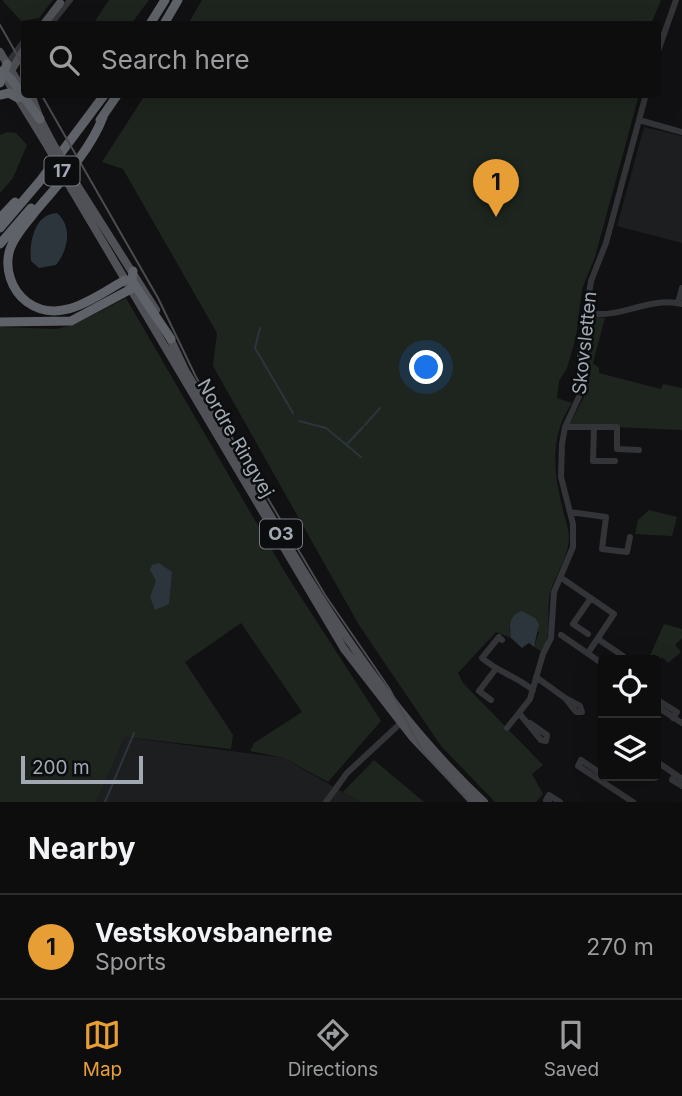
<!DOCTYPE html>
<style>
:root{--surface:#0d0d0e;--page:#161617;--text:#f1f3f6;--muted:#9a9c9e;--line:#2d2d2e;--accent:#e79e35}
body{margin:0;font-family:Inter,sans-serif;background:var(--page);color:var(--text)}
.controls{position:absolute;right:21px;bottom:21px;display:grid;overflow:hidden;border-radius:7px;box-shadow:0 7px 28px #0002}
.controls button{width:63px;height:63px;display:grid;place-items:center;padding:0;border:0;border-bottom:2px solid var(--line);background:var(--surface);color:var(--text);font:35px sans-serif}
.scale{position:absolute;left:21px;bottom:18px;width:122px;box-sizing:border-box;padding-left:7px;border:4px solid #a3a9b3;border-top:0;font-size:19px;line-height:24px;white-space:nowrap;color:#a3a9b3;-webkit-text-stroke:5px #0c0d0e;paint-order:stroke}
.you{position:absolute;left:427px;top:368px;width:24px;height:24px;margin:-18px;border:5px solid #fff;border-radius:50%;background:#1a73e8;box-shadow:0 0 0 10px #1a73e833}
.badge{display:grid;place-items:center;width:46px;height:46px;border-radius:50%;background:var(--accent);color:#111;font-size:23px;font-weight:700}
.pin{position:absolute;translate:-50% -58px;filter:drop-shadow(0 2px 4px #0008)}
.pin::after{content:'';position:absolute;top:37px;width:24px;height:21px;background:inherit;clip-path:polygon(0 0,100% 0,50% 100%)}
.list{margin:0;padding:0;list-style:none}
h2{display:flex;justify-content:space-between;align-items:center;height:91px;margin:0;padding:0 28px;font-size:30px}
h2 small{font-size:23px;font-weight:400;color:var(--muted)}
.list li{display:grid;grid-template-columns:46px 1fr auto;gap:21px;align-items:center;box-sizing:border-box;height:105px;padding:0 28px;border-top:2px solid var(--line)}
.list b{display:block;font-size:26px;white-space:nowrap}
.list p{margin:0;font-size:23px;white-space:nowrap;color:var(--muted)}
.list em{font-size:23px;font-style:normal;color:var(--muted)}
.icon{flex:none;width:38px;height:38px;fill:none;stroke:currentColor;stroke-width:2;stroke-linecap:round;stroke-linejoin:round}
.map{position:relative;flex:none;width:682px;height:802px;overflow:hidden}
.search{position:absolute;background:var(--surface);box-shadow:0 7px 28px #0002;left:21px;right:21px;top:21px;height:77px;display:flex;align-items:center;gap:18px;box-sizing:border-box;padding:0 24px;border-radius:7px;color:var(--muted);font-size:26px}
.sheet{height:196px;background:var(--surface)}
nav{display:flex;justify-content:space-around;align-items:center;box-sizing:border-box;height:98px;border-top:2px solid var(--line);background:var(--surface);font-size:19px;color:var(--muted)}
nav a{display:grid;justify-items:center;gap:4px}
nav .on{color:var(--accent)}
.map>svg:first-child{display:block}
.built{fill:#1d1e20}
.green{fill:#1e251e}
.water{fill:#2c353b}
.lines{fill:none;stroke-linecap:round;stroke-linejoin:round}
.stream{stroke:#2c353b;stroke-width:2}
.minor{stroke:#333438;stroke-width:6}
.major{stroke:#4f5156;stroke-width:8}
.highway{stroke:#5f6268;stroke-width:9}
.tram{stroke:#4a4c50;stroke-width:2}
.major-bridge{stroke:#4f5156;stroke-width:8}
.labels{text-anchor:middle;stroke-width:5;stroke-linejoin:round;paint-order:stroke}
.shield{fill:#0c0d0e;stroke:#767a82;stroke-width:2}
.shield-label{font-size:18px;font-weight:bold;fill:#a3a9b3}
.street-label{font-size:19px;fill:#a3a9b3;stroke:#0c0d0e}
</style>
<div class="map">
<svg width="682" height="802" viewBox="0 0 682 802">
<rect width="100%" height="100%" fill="#111113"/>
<path class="built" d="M644,127l38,9v107l-65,-17z
M125,737l159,21 76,44h-264z"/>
<path class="green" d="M2,0h51l-14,18 -18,3z
M109,0h40l-18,24h-38z
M202,0h459l-10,24h-463z
M145,95h494l-44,162 -13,32 -6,48 -9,31 -8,13 -2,17 15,5c-22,32 -19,67 -10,103 2,10 7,22 7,32 -1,23 -17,40 -20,61 -2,20 3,35 -7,53l-8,-5 5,-15 -30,-5 2,11 -15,-6 -38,41 5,10 80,82 -11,9 11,20 -7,8h-41l-54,-56 -82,-121 -146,-259 4,-33 -94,-164 -21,-7z
M7,132l9,1 11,12 -14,33 -13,15v-58z
M126,298l160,276 95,147 -53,61 -44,-24 -34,-7 4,-8 48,-31 -61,-89 -56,39 48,73 -2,14 -106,-12 -29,65h-96v-475l57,2 18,-5z
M591,316l14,2 -12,45 6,5v5l62,16 2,-5 19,4v42l-113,-5 15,-28 2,-15 -3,-32z
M649,510l28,7 -5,19 -37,-2 3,-14z
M664,624l18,5v9l-7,7 6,7 -13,11 -6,-6 -6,6 -8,-3z
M374,760l50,42h-64l-17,-10z"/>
<path class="water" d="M57,213c16,14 11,37 -1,52l-17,3 -8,-7c-2,-18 3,-47 26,-48z
M159,563l13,9 -3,32 -14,6 -5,-13 6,-16 -6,-11 2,-5z
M522,611l13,7 4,6 -5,23 -5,-4 -7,5 -11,-10c-2,-12 -2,-23 11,-27z"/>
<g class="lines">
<path class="stream" d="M260,328l-5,20 38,65
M299,421l27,7 35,29
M365,425l15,-17
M347,444l16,-17
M105,802l29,-69"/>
<path class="minor" d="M51,24l19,-24
M658,51l18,-51
M5,67l19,-26
M639,120l43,12
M678,303l4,-15
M589,313c33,6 60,-17 93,-9
M565,427h52v22l22,1
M594,427l-1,34h22
M570,512l36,5 -4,32 25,3 3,-15
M560,577l54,37 -26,39
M588,634l-15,-10 18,-26
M561,635l42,29
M598,639l25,17
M502,640l-3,-3 -17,21c16,14 32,17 51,32
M536,677l29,21 11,14h6l-2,-6 -15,-8
M656,699l21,13 -4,6
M491,700l-12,-9 16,-21
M656,706l26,17
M519,713l22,27 5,1 1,-6 -17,-12
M507,728l23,-29 13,-45 8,-16 3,-46 19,-45v-23l-12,-47 1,-33 3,-17 18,-39 -3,-34 11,-73 15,-38 40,-149
M656,761l26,18
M675,774l-3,6 10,6
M603,775l-22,-15 -3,6 55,36
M326,802l21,-29 57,-53
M549,802l-3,-2 3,-5 11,7"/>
<path class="major" d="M44,24l16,-21
M0,52l21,35
M24,59v23
M9,74l15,-24
M5,77l43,70
M31,94l8,22
M38,115l14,27
M77,185l79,125
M72,190l272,459 69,89 61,64
M168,334l17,36c91,151 169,310 299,432"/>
<path class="highway" d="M150,24l15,-24
M164,24l14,-24
M0,73l2,-2 9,8 29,40
M0,83l7,-19
M0,95l9,-2 9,5
M103,117c-14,36 -44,66 -69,96 -8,11 -19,22 -24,36 -6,19 1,41 17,53 33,24 69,-6 98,-22l7,1
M100,120l18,-26
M0,218l15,-16
M0,228l40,-47 65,-87
M0,244l31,-36
M133,271l-1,10 39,58
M0,322l71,-1 60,-32"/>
<path class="tram" d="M0,25l24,42
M41,94l117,204 38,79 129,218 64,93 34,64 46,50"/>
<path class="major-bridge" d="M52,142l25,43
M48,147l24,43"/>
</g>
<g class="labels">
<g class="shield">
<rect x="44.5" y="156.5" width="35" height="29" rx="5"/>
<rect x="260" y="519.5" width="42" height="29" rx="5"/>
</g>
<g class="shield-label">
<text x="62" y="177">17</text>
<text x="281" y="540">O3</text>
</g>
<g class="street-label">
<text transform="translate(584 343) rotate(-84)" y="7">Skovsletten</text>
<text transform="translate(236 438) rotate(60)" y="7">Nordre Ringvej</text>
</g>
</g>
</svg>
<div class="controls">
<button><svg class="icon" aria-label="locate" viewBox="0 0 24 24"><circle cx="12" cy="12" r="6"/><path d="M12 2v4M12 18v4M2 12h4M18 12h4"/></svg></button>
<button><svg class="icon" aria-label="layers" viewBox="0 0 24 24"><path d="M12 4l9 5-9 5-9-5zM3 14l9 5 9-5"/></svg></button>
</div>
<div class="scale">200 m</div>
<div class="you"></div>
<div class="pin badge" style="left:496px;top:217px">1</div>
<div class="search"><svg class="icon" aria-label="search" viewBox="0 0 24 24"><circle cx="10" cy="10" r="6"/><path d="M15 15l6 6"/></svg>Search here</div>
</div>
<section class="sheet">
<h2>Nearby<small></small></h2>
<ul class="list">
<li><span class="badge">1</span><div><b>Vestskovsbanerne</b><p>Sports</p></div><em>270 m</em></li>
</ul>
</section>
<nav>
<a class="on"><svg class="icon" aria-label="map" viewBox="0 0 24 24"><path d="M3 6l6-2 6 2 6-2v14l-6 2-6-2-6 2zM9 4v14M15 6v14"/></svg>Map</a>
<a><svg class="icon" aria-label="directions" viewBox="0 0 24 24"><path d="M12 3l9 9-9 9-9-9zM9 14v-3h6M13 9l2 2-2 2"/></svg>Directions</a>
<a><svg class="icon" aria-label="saved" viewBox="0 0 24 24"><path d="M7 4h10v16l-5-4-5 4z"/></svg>Saved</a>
</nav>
